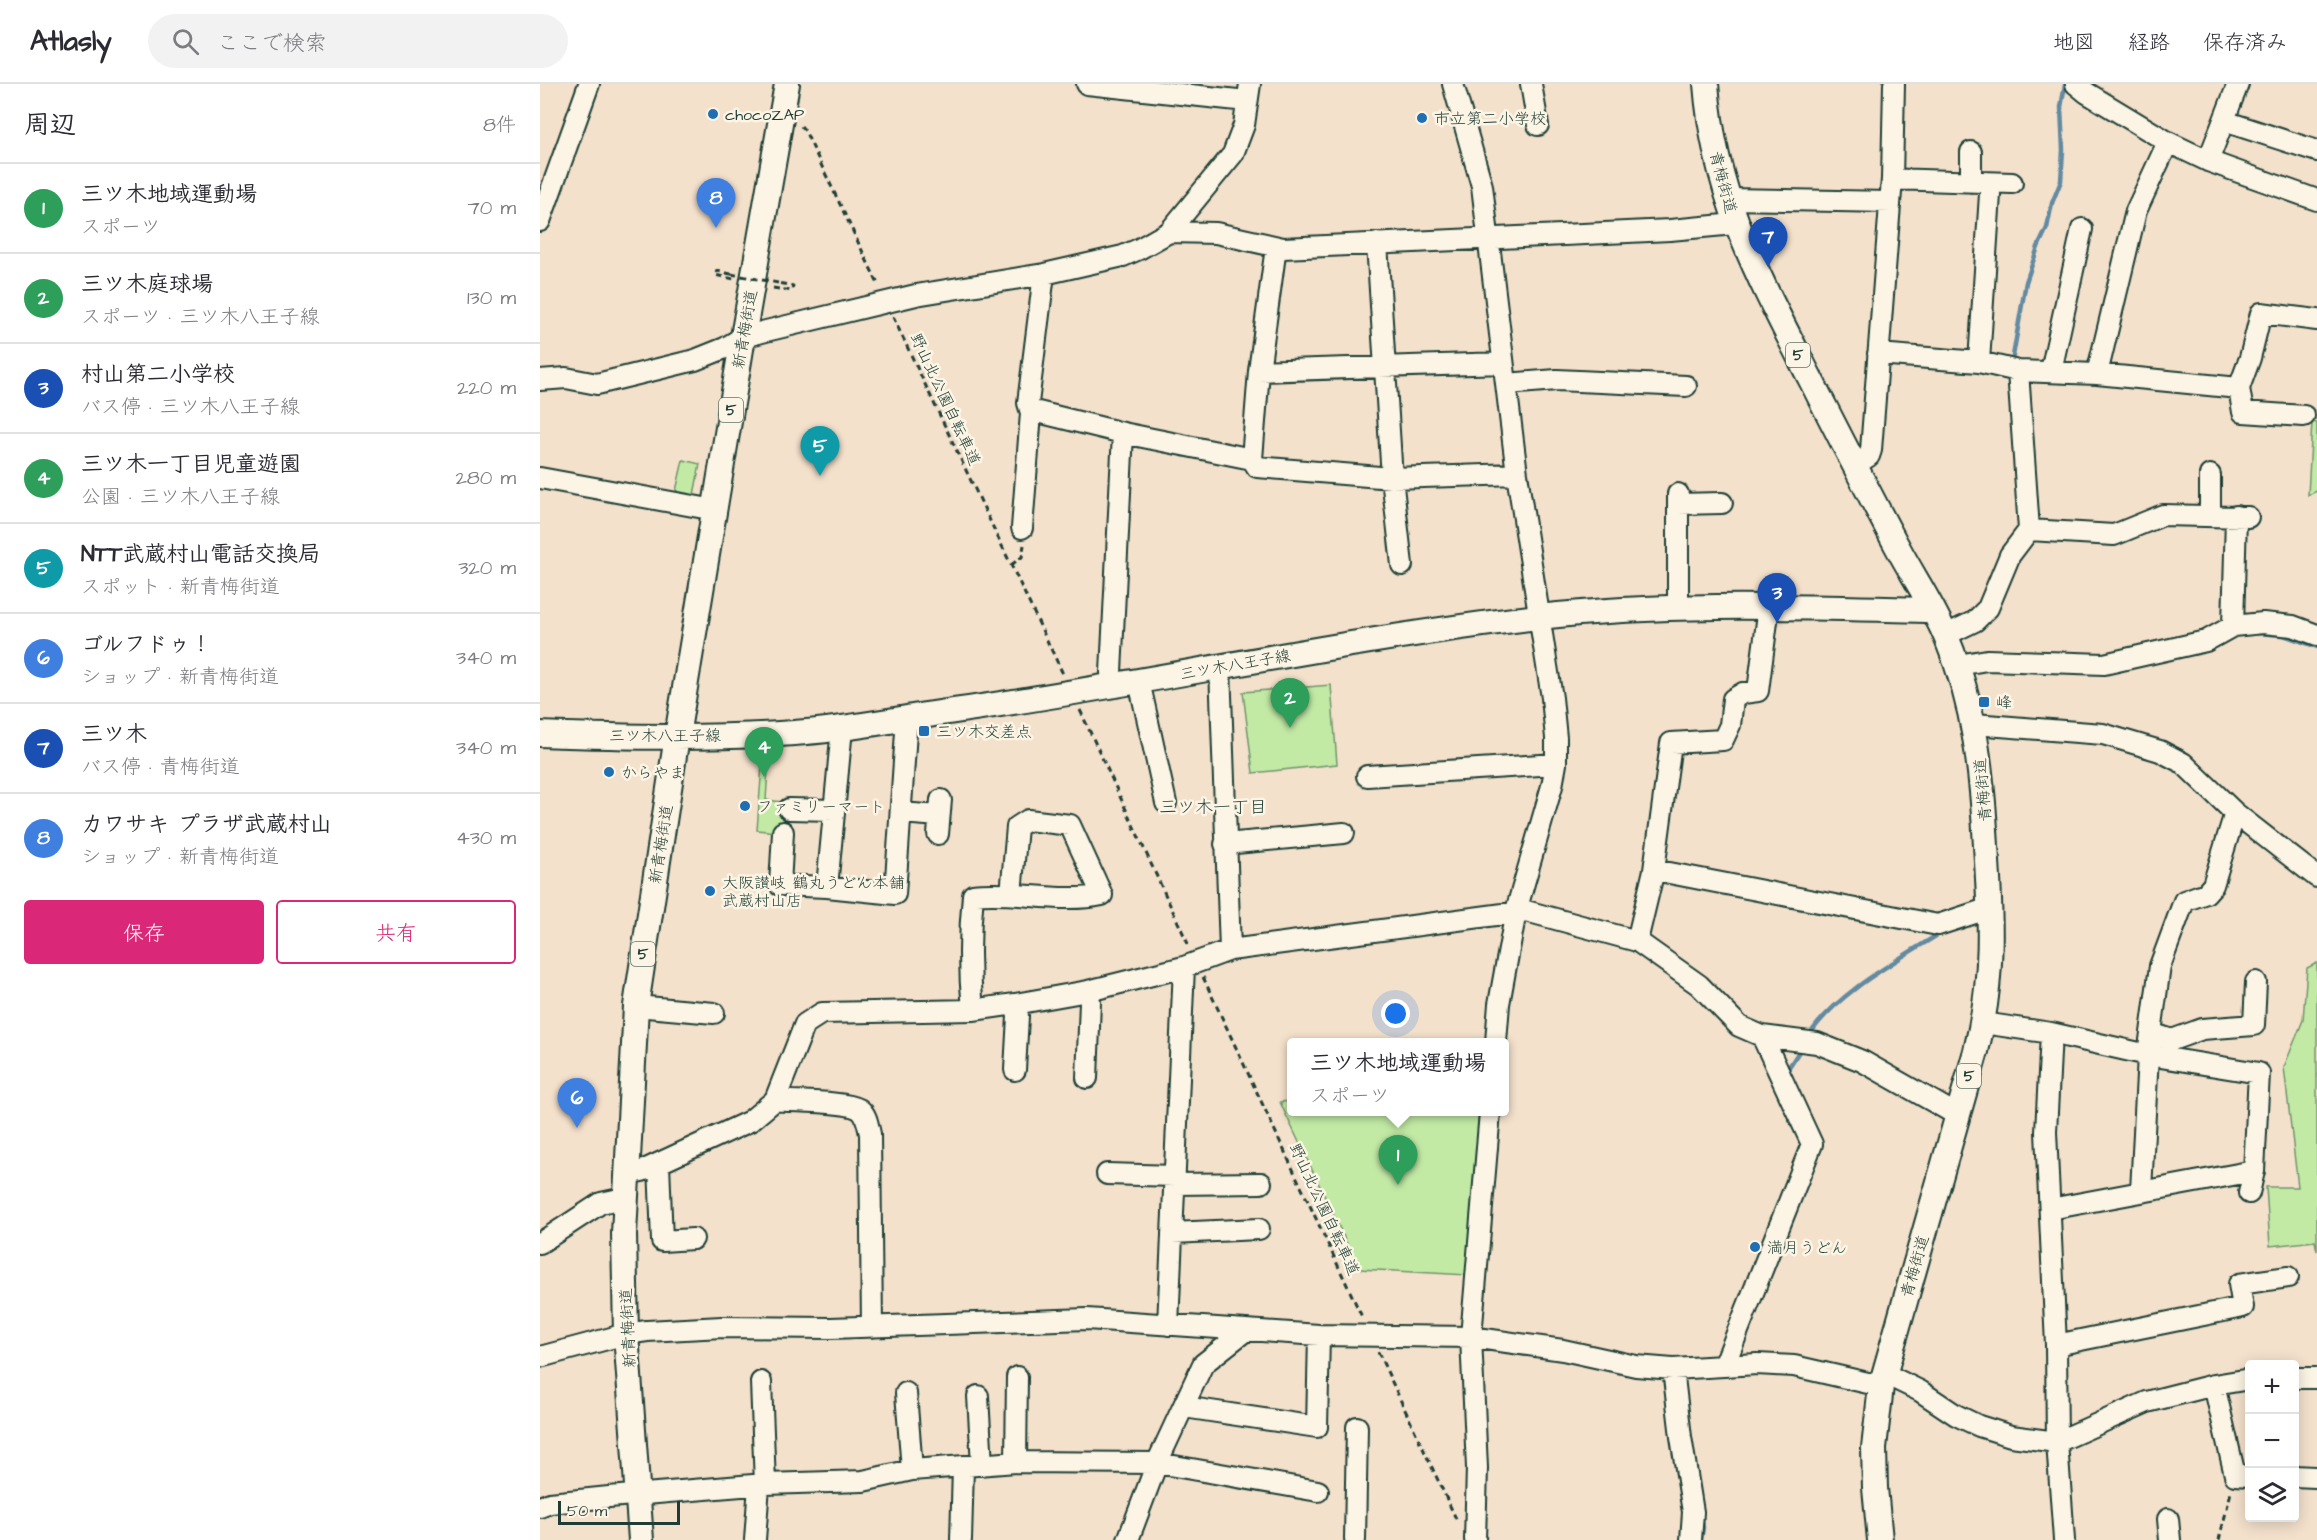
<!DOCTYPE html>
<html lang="ja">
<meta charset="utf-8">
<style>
:root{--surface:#fff;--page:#f2f2f3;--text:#2b2b33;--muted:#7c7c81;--line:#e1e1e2;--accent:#db2777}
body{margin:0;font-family:"Architects Daughter","Klee One",sans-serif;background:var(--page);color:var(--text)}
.controls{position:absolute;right:18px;bottom:18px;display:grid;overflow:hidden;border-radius:6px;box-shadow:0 3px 15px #0003}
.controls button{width:54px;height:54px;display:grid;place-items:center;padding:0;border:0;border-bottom:2px solid var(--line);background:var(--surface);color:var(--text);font:30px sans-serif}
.scale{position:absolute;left:18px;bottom:15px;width:122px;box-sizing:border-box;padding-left:6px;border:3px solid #1f3d34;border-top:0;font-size:16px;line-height:21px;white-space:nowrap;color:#1f3d34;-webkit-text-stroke:4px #fcf5e5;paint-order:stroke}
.you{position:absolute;left:856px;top:930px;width:21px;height:21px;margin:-15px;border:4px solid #fff;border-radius:50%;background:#1a73e8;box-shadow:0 0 0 9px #1a73e833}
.badge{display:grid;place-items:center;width:39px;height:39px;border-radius:50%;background:var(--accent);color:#fff;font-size:20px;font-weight:700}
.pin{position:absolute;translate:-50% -50px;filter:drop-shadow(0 2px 3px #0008)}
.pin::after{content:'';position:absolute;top:32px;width:21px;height:18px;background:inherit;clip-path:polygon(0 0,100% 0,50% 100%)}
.popup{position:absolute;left:747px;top:954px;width:222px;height:78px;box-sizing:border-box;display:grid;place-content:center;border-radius:6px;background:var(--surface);filter:drop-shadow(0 2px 4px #0005);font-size:20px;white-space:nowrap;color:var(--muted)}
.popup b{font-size:22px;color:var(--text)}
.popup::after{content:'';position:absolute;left:50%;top:100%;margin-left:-12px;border:12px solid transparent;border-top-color:var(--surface)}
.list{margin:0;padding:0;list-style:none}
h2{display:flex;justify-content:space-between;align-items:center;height:78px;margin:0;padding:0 24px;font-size:26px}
h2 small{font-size:20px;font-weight:400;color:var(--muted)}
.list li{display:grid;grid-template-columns:39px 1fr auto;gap:18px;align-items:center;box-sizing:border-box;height:90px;padding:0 24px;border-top:2px solid var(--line)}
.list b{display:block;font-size:22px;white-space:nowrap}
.list p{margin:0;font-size:20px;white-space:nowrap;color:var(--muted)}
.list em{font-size:20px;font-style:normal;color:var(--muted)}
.actions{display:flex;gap:12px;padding:18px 24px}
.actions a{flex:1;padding:14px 0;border:2px solid var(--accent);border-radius:6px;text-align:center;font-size:21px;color:var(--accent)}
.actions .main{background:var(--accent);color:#fff}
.icon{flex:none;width:33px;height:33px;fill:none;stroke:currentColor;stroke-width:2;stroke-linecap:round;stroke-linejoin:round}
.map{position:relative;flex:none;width:1777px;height:1456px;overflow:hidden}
header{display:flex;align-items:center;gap:36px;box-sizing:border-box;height:84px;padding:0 30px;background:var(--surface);border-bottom:2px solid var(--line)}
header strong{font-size:28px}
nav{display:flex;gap:33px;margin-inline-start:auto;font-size:21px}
.search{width:420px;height:54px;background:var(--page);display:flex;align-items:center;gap:15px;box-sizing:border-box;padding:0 21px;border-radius:33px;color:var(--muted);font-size:22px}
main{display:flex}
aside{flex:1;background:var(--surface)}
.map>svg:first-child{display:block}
.green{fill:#c2eaa5;stroke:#70946c;stroke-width:1.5}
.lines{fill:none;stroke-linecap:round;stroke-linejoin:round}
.stream{stroke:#628aa1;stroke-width:4.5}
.minor-casing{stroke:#1f3d34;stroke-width:24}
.major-casing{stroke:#1f3d34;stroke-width:28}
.path{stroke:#1f3d34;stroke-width:3;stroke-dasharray:6 4.5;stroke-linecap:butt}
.minor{stroke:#fcf5e5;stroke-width:20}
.major{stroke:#fcf5e5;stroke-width:24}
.path-bridge{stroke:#1f3d34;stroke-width:3;stroke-dasharray:6 4.5;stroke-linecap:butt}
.poi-dot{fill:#1f6fb2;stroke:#fcf5e5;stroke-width:2}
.labels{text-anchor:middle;stroke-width:5;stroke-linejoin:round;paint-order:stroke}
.shield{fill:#fcf5e5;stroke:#617469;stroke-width:1.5}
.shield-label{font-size:15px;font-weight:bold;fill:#1f3d34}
.poi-label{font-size:16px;fill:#1f3d34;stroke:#fcf5e5;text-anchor:start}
.street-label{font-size:16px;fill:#1f3d34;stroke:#fcf5e5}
.neighbourhood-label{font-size:18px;fill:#1f3d34;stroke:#fcf5e5}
</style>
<header>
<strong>Atlasly</strong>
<div class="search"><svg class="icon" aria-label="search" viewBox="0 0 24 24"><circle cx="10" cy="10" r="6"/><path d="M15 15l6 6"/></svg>ここで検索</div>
<nav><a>地図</a><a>経路</a><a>保存済み</a></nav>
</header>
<main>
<aside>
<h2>周辺<small>8件</small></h2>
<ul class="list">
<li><span class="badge" style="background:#2e9e5b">1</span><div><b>三ツ木地域運動場</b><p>スポーツ</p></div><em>70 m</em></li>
<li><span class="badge" style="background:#2e9e5b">2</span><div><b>三ツ木庭球場</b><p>スポーツ · 三ツ木八王子線</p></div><em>130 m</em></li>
<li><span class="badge" style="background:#1a4fb4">3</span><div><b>村山第二小学校</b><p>バス停 · 三ツ木八王子線</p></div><em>220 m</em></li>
<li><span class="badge" style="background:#2e9e5b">4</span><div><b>三ツ木一丁目児童遊園</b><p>公園 · 三ツ木八王子線</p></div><em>280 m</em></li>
<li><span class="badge" style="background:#0f9aa8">5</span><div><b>NTT武蔵村山電話交換局</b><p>スポット · 新青梅街道</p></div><em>320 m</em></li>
<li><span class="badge" style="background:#3f7fe0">6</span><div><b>ゴルフドゥ！</b><p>ショップ · 新青梅街道</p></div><em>340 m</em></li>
<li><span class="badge" style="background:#1a4fb4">7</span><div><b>三ツ木</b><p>バス停 · 青梅街道</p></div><em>340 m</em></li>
<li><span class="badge" style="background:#3f7fe0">8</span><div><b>カワサキ プラザ武蔵村山</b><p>ショップ · 新青梅街道</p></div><em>430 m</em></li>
</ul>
<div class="actions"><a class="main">保存</a><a>共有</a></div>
</aside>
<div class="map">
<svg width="1777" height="1456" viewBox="0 0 1777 1456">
<rect width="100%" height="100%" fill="#f4e1cc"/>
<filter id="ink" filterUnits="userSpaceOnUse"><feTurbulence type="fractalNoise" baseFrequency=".0167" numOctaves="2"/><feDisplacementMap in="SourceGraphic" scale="12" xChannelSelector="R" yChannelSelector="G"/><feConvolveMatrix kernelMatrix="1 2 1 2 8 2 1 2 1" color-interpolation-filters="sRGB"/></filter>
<g filter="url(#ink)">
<path class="green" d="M1772,338l5,1v68l-9,4z
M143,376l17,4 -6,31 -18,-4z
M791,601l6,79 -84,9 -10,-81z
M223,668l6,1 -3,47 24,3 -3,30 -30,-3z
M1777,879v288l-2,-10 -45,5 -4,-59h32l-14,-120 19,-47 4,-52z
M751,1017l1,11h190l-14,163 -109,-6 -79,-167z"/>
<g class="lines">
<path class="stream" d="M1473,272l13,-74 12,-35 9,-19 5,-25 9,-22 2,-31 -2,-43 4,-22
M1716,549l27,2 34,12
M1268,953c27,-43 88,-76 131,-103
M1249,990l-2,-4 13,-20
M1161,1456l2,-12 -1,-10"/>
<g class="minor-casing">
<path id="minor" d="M547,0l160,17
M913,0l29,102 35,288 35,224 4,40v26l-4,22 -36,125 -17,93 -3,38
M991,0l7,41
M1536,0l11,9 81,49 40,19 109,39
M1684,37l93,30
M1431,68v30
M1668,77l30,-77
M1352,95l120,4
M1187,115l163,3
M0,137l49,-137
M629,148l47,1 67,15 387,-18 65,-6
M837,159l15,235 10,87
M736,163l-17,124 -7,88 5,8 135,11 125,-4
M1338,270l101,8 39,9 79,3 142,14
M1439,278l11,-168
M719,287l244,-8
M1511,287l31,-142
M1557,290l39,-163 32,-69
M0,296l26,-2 31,6 98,-24 30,-12 18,-11 23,-6 150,-36 128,-21 79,-18 16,-7 30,-17 64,-78 11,-29 6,-41
M966,300l51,-4 129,6
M491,329l7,-1 85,21 129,26
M1764,332l-61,-4 -4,-24 11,-30 11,-45 56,7
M1315,381l14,-9 2,-6 21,-271 2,-95
M0,394l175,32
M1138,420l44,-1
M1670,432v-41
M482,444l9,-115 -3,-10 16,-129
M1489,446l85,5 49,-20 85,2
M1138,523v-113
M1693,542l3,-110
M1406,551l29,-14 13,-13 22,-53 19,-25 -11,-159
M1418,581l29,-5 117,4 102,-23 27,-15 30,-3 30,3 24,9
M680,583l10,283
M599,597l27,122
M572,602l-1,-14 12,-239
M1434,640l129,10 57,17 23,12 52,50 82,64
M827,692l189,-12
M249,725l45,1
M361,729l38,3
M243,748l-3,53 47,2 68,7 12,-177
M398,750l3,-34
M685,760l119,-11
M1114,786l284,55 52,-17
M287,803l15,-159
M1097,857l17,-71 17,-127 52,-3 7,-15 3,-26 10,-6 15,-2 11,-85
M96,922l78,7
M433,926c-4,-38 -4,-77 0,-115 43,-5 86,9 129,0l-32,-70 -42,-5 -11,7 -6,67
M1443,939l68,10 97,22 111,18 -5,98 -5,22
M1511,949l-5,99 10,213 1,97 7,98
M1611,949l21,7 30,-11 52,-4 2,-43
M475,986l3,-54 -3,-12
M547,994l3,-76 -2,-11
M235,1016c18,2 71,1 84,9 8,5 9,17 11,25l2,193
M119,1080l3,77 31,-2
M86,1090l16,-3 108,-50 25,-21 30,-76 17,-11 151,-3 42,-6 73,-13 96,-24 46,-17 296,-39 111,30 62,44 40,41 23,10 55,7 45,18 95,54
M567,1090l68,2
M635,1100l86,-1
M1601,1107l7,-136 12,-89 24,-65 22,-8 7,-8 22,-72
M1510,1125l204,-38
M632,1149l87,-4
M0,1159l61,-40 23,-5
M628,1241l16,-358
M1516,1261l187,-38 -4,-23 49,-7
M0,1273l86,-23 21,-3 75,-4 109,1 256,-9 232,16 152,2 92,13 73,16 37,3 84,-5 37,2 87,20
M1184,1282l88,-222 -50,-108
M1133,1285l8,68 12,75 -2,28
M1343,1289l37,18 36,24 23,11 32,10 46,6 90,-40 67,-17 36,-6
M1754,1294h23
M221,1298l4,102
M1674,1301l21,90 15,1
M366,1309l6,77
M438,1312l4,69
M644,1323l133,20 2,-92
M476,1378l1,-85
M1754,1392l21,1
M0,1423l10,-4 59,-6 156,-13 98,-3 49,-11 104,-8 141,1 161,28
M1628,1435l2,21
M215,1456l4,-55
M421,1456l2,-73
M588,1456l29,-77 46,-99 42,-33
M815,1456l2,-113
M935,1456l2,-72 -6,-131 19,-225"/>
</g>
<g class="major-casing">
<path id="major" d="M1166,0c9,115 53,194 104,294 29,57 58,114 88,170 16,30 36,59 49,91 28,66 35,135 39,207 5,72 8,133 -10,205l-95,335 -7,62 1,40 5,52
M0,650c84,3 170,5 254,-1 53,-3 107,-15 160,-22 195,-28 388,-71 584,-94 132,-15 262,-10 394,-7
M101,1456l-15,-206 -2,-100 12,-228 41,-270 66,-399 44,-253"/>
</g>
<path class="path" d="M261,42l4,5 74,155
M191,190l-14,-3 -2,4 19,4
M233,204l19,3 1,-5 -15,-3
M353,233l170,357
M471,481l11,-8 2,-12
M540,626l109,236
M663,893l160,342
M838,1268l80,171
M1679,1456l12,-48"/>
<use href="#minor" class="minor"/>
<use href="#major" class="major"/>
<path class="path-bridge" d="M191,190l47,9"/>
</g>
</g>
<g class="poi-dot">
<circle cx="173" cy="30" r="6"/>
<circle cx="882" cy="34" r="6"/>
<rect x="1438" y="612" width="12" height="12" rx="3"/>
<rect x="378" y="641" width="12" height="12" rx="3"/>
<circle cx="69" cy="688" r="6"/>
<circle cx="205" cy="722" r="6"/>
<circle cx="170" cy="807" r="6"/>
<circle cx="1215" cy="1163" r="6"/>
</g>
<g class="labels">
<g class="shield">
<rect x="1246" y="259" width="24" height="24" rx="4.5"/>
<rect x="179" y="314" width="24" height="24" rx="4.5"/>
<rect x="91" y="858" width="24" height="24" rx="4.5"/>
<rect x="1417" y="980" width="24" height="24" rx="4.5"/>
</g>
<g class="shield-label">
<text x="1258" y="276">5</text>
<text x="191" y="331">5</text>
<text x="103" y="875">5</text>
<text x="1429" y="997">5</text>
</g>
<g class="poi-label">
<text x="185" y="36">chocoZAP</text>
<text x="894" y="40">市立第二小学校</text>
<text x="1456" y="624">峰</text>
<text x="396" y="653">三ツ木交差点</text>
<text x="81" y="694">からやま</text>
<text x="217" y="728">ファミリーマート</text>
<text x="182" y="804">大阪讃岐 鶴丸うどん本舗<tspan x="182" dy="18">武蔵村山店</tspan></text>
<text x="1227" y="1169">満月うどん</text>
</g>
<g class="street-label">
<text transform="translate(1184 98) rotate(75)" y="6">青梅街道</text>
<text transform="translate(204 245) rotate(-80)" y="6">新青梅街道</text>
<text transform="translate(406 315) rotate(65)" y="6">野山北公園自転車道</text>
<text transform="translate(695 580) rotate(-10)" y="6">三ツ木八王子線</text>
<text x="125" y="657">三ツ木八王子線</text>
<text transform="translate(1442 706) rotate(-95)" y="6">青梅街道</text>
<text transform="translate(120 760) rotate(-81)" y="6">新青梅街道</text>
<text transform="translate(785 1125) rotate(65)" y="6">野山北公園自転車道</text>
<text transform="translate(1374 1182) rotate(-74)" y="6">青梅街道</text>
<text transform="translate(87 1244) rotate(-93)" y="6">新青梅街道</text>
</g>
<g class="neighbourhood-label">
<text x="673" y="729">三ツ木一丁目</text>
</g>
</g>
</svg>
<div class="controls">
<button>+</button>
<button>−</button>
<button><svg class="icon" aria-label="layers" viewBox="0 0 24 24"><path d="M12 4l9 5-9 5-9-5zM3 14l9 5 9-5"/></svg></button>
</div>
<div class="scale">50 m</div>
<div class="you"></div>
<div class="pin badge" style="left:858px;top:1101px;background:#2e9e5b">1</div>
<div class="popup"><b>三ツ木地域運動場</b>スポーツ</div>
<div class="pin badge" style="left:750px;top:644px;background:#2e9e5b">2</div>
<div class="pin badge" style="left:1237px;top:539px;background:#1a4fb4">3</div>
<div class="pin badge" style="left:224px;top:693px;background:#2e9e5b">4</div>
<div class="pin badge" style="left:280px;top:392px;background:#0f9aa8">5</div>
<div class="pin badge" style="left:37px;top:1044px;background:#3f7fe0">6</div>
<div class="pin badge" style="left:1228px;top:183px;background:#1a4fb4">7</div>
<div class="pin badge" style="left:176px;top:144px;background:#3f7fe0">8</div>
</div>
</main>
